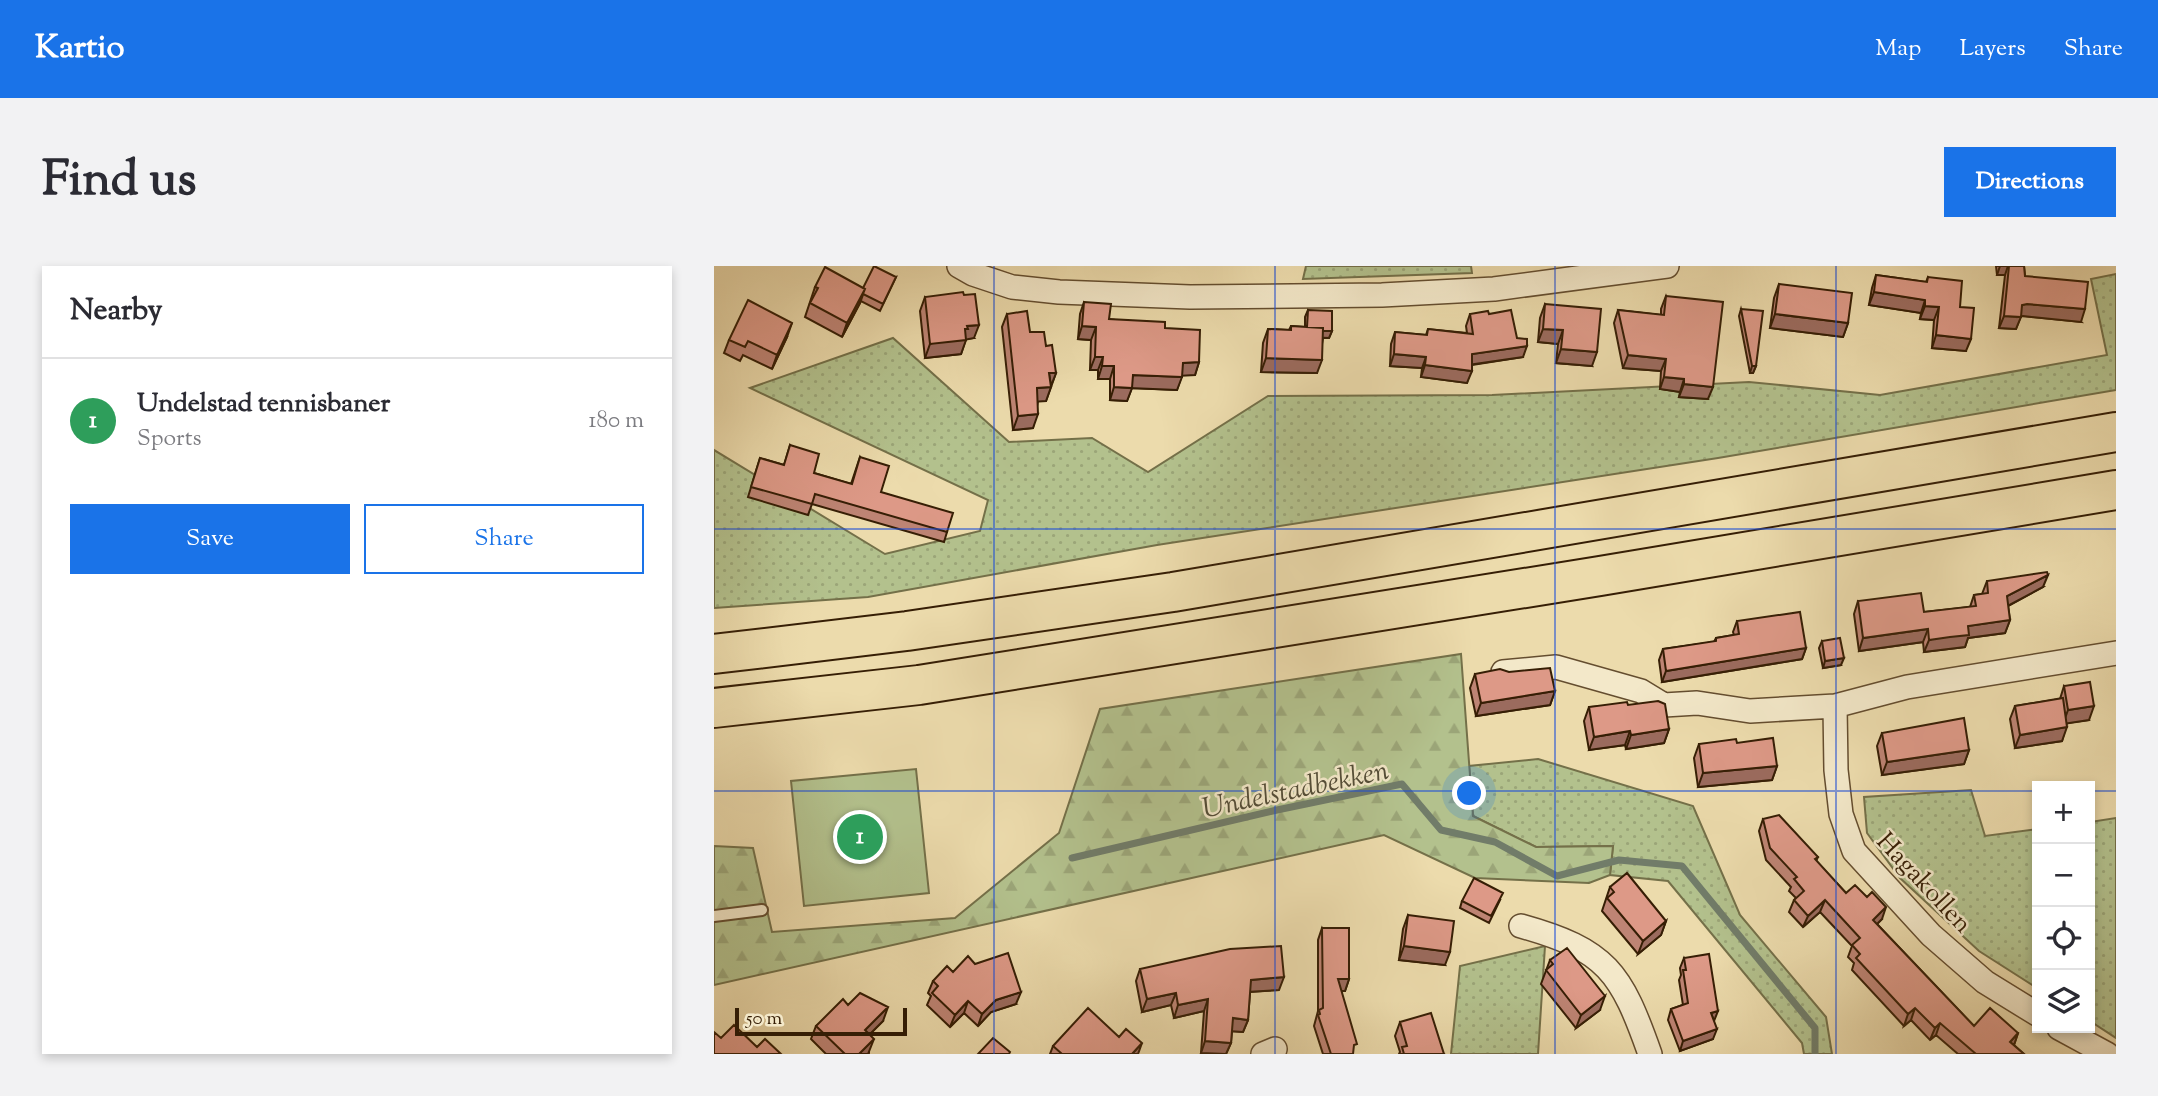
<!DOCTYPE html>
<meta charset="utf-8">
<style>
:root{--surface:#fff;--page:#f2f2f3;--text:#2b2b33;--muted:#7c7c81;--line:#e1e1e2;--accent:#1a73e8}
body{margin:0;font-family:"Sorts Mill Goudy",serif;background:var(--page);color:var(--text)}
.controls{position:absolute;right:21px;bottom:21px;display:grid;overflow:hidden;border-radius:0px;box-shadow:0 4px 10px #0003}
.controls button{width:63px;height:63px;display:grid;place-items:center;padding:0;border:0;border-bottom:2px solid var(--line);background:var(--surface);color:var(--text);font:35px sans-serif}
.scale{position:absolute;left:21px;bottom:18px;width:172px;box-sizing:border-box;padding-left:7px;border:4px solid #361e05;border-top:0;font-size:19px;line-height:24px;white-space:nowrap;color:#361e05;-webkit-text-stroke:5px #f3e8c9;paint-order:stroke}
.you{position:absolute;left:756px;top:528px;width:24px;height:24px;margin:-18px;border:5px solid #fff;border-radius:50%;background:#1a73e8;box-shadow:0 0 0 10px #1a73e833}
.badge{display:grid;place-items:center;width:46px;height:46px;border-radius:50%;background:var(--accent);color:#fff;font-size:23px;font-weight:700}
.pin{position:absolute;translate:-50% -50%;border:4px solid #fff;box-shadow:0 2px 7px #0006}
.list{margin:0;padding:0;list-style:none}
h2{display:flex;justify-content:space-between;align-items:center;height:91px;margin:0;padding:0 28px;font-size:30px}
h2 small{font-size:23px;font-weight:400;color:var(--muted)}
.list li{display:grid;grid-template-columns:46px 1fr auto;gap:21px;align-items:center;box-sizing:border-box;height:126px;padding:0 28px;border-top:2px solid var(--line)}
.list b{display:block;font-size:26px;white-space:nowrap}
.list p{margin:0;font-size:23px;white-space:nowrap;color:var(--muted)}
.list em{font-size:23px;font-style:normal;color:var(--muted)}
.actions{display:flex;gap:14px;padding:21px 28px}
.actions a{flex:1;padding:16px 0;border:2px solid var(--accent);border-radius:0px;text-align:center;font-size:24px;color:var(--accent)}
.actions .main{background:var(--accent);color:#fff}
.icon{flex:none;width:38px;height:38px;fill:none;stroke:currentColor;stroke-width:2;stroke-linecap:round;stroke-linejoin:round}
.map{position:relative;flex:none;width:1402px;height:788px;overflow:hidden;border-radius:0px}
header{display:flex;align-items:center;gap:42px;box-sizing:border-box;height:98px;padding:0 35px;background:var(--accent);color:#fff}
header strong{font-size:33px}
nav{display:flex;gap:38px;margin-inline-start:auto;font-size:24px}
.intro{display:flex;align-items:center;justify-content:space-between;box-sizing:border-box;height:168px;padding:0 42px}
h1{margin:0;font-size:49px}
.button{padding:18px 32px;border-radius:0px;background:var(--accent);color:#fff;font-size:24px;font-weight:700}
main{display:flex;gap:42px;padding:0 42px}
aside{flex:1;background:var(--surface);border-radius:0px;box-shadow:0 4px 10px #0003}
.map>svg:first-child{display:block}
.grass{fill:url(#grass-dots);stroke:#747049;stroke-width:2}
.forest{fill:url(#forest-firs);stroke:#747049;stroke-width:2}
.garden{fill:#b3c18d;stroke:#747049;stroke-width:2}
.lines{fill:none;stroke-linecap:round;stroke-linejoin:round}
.stream{stroke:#717c69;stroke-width:7}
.lane-casing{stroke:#644d2f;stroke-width:14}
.street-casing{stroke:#644d2f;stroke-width:26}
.highway-casing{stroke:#361e05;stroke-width:42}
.lane{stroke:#f3e8c9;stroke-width:10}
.street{stroke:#f3e8c9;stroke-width:23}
.highway{stroke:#ecdbac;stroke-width:38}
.wall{fill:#be8474;stroke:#361e05;stroke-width:2}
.shaded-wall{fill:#9b6b5e;stroke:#361e05;stroke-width:2}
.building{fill:#dd9987;stroke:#361e05;stroke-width:2}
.grid{fill:none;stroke:#1d4ed8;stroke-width:2;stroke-opacity:0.55}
.labels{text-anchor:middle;stroke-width:5;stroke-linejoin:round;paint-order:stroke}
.street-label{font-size:26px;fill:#361e05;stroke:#f3e8c9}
.water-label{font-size:28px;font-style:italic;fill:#544d37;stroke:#f3e8c9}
</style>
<header>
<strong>Kartio</strong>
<nav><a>Map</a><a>Layers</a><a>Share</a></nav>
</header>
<div class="intro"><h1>Find us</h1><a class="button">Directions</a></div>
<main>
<aside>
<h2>Nearby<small></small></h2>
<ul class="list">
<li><span class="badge" style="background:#2e9e5b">1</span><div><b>Undelstad tennisbaner</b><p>Sports</p></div><em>180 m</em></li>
</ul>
<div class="actions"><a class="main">Save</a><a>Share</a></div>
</aside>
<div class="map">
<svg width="1402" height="788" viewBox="0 0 1402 788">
<defs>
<pattern id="grass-dots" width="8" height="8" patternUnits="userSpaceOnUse" patternTransform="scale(1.75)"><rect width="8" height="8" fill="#b3c18d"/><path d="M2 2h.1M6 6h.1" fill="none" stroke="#9ba578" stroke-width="1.8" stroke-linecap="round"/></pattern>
<pattern id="forest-firs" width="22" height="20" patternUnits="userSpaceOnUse" patternTransform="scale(1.75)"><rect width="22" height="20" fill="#b3c18d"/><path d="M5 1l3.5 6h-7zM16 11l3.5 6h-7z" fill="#9ba578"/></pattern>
</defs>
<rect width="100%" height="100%" fill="#ecdbac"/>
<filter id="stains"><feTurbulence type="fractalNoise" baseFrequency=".00286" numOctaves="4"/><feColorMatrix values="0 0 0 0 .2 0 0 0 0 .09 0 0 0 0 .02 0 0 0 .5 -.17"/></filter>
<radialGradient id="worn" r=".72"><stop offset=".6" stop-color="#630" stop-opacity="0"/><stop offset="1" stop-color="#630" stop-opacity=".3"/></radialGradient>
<path class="grass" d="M592,0h165l1,7 -169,6z
M1402,8v116l-398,68 -561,87 -289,52 -154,11v-158l171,104 95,-23 8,-31 -238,-112 143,-50 116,104 83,-4 56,34 120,-76 224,-1 257,-13 131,13 227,-40 -16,-76z
M824,493l155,47 47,109 86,102 6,37h-28l-2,-11 -134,-162 -58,-6 3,-29 -77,1 -63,-31 -4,-50z
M1257,524l14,46 52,-7v159l-58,-37 -79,-73 -33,-45 -3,-36z
M1402,552v220l-26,-17v-199z
M831,680l-7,108h-87l9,-88z"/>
<path class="forest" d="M747,388l12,162 63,31 77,-1 -3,29 -21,8 -114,-5 -91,-43 -670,150v-139l39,2 19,84 183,-14 104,-85 41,-124z"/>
<path class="garden" d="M202,503l13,124 -125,13 -13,-125z"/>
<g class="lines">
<path class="stream" d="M358,592l205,-48 125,-26 39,46 54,12 62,34 62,-16 63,6 133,162v26"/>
<g class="lane-casing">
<path id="lane" d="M0,650l48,-6"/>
</g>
<g class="street-casing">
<path id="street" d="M245,0l14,8 39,13 47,5 131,5 192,-2 112,-6 173,-23
M789,406l53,-5 85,24 23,14 33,-2 53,8 85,-5 72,-19 209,-34
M1121,440l1,64 5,44 13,37 77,84 54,47 52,32
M807,660c86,24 100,46 129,128
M1345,762l48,26
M549,788l12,-5"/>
</g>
<g class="highway-casing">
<path id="highway" d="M0,388l193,-23 266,-39 943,-160
M0,442l205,-23 681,-109 516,-86"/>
</g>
<use href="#lane" class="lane"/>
<use href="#street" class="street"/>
<use href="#highway" class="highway"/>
</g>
<path class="wall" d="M1282,0h28l1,10 56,46 -58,-6h-2l-5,13 -17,-1 6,-53h-8z
M1162,9l50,7 2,-5 32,30 6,44 -34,-3 2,-28 -14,-1 1,-6 -52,-8 3,-17z
M182,11l-16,34 -19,-10 -19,36 -37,-20 10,-30 48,1z
M1065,18l69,39 -5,14 -73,-9 4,-30z
M952,30l42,103 -29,-2 1,-5 -20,-3 1,-18 -38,-3 -9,-45 4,-13 43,5v-6z
M211,31l49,41 -8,1 -5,15 -36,4 -5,-47z
M370,36l25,17 56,9 34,34 -4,13h-13l-5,15 -45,-2 -5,13 -17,-1v-21h-12v-9h-8l1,-30 -13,-1 2,-25z
M831,38l47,62 -36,-3 2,-19 -20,-2 2,-24z
M1027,43l15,57 -3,7h-3l-11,-57z
M594,44l24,21 -3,7h-6l-6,35 -56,-1 2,-29 5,-14 21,1 2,-4 14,1v-10z
M293,48l39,32 10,27 -10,28h-8l-5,27 -20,2 -11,-103z
M756,48h19l28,24 6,19 -51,8 -5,18 -46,-6 1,-9 -32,-2 1,-22 4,-12 31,3 2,-6 39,4 -1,-7z
M73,71l-15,32 -29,-14 -3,6 -16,-8 5,-13z
M76,179l24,28 37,11 9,-27 21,35 66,40 -3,10 -132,-38 -4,11 -60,-18 12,-39 24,7z
M1273,315l56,6 -35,19 2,14 -5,13 -37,5 -3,9 -41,5 -1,-10 -64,9 -5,-37 4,-13 66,11 46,-5 4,-12 8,-1z
M1023,355l69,27 -4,11 -140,23 -3,-22 4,-11 51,-7 2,-4 18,-3 -1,-3z
M1108,375l19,24 -18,3 -4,-20z
M761,408l80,17 -5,14 -74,11 -6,-28z
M1350,420l25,34 -22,3 -5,18 -47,7 -5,-29 5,-13 45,-7z
M914,439l41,24 -5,14 -38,6 -1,-4 -36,5 -5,-29 5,-14z
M1168,467l87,17 -5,14 -82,11 -5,-29z
M1023,477l40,23 -5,14 -74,7 -4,-29 5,-14z
M1049,553l55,38 -2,4 30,32 36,26 -5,5 97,102 44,7 -4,12 10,9h-66l-22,-19 -6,5 -19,-20 -7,6 -52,-56 2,-7 -6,-6 4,-11 -32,-34 -17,15 -14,-15 5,-12 2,-2 -7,-7 2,-4 -25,-27 -7,-29z
M896,621l56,34 -5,14 -23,19 -36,-43z
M786,634l-11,23 -29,-15 2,-7z
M694,649l37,50 -46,-5 4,-31z
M608,662l27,51 -4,12h-4l12,63h-30l-9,-28 4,-15v-71z
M970,692l30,63 -1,18 -33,12 -12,-31 3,-11 12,-4 -4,-25 2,-5 -1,-7z
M836,694l50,50 -24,18 -35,-44z
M426,703l139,21 -29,2 -2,28 -5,12 -11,-1 -1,12 -5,11 -25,-1 3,-42 -30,7 -3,-13 -29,7 -6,-31z
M239,706l63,32 -25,8 -13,14 -14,-13 -14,14 -23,-22 4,-9 -3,-3 5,-12z
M134,739l35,16 -14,14v18l-1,1h-42l-15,-15 5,-13z
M686,756l44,32h-45l1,-2 -5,-16z
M339,780l85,8h-88z"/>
<path class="shaded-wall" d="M1286,0h8l-3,9h-8z
M151,23l-5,14 -18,34 5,-14z
M1160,26l51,8 -4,13 -52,-8z
M1313,38l58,5 -4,13 -58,-6 -5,1 4,-12z
M1211,40l14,1 -5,13 -14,-1z
M1061,48l73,9 -5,14 -73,-9z
M1290,50l17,1 -5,12 -17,-1z
M78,57l-5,14 -15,32 5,-14z
M265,59l-5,13 -10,2h2l-5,14 -36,4 5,-14 37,-18z
M368,60l14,1 -5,13 -13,-1z
M829,63l20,1 -5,14 -20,-2z
M593,64l25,1 -3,7 -24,-1z
M1222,69l35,4 -5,12 -34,-3z
M813,80l-4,11 -55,8 4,-11z
M847,83l36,3 -5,14 -36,-3z
M680,88l32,3 -4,11 -32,-2z
M914,89l38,4 -5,12 -38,-3z
M381,91h8l-5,13h-8z
M552,92l56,2 -5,13 -56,-1z
M485,96l-4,13 -17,1 5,-13z
M711,99l47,6 -5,12 -46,-6z
M388,100h12l-4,13h-12z
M1038,100h4l-3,7h-3z
M335,107h7l-5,13z
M419,109l49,2 -5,13 -48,-2z
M950,111l20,2 -4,13 -20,-3z
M970,118l29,3 -5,12 -29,-2z
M337,121l-5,14 -14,1 5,-14z
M400,121l18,1 -5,13 -17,-1z
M324,148l-5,14 -20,2 5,-14z
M1334,309l-5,12 -41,22 5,-13z
M1296,354l-5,13 -37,5 -3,9 -41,5 5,-12 39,-14z
M1214,363l-5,13 -64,9 4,-13z
M1092,382l-4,11 -140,23 4,-11z
M1130,392l-3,7 -18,3 2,-7z
M841,425l-5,14 -74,11 5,-13z
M1380,440l-5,14 -26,4 5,-14z
M1353,461l-5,14 -47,7 5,-13z
M955,463l-5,14 -38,6 5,-14z
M916,465l-5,14 -36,5 5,-13z
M1255,484l-5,14 -82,11 5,-13z
M1063,500l-5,14 -74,7 5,-14z
M1111,634l-5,12 -17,15 5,-11z
M1172,641l-4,12 -13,13 4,-12z
M952,655l-5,14 -23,19 5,-13z
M690,680l46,6 -5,13 -46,-5z
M570,711l-5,13 -33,2 5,-12z
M624,713h11l-4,12h-12z
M307,726l-5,12 -25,8 -13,14 4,-12 14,-14z
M462,727l-5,12 -29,7 5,-13z
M891,730l-5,14 -24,18 5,-13z
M494,733l-4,12 -30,7 4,-13z
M254,735l-4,12 -14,14 5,-12z
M174,741l-5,14 -23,23 5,-14z
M1201,742l-4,12 -7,6 4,-12z
M1004,745l-4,10 -3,-8z
M519,752l15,2 -5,12 -15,-1z
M1226,757l-4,12 -6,5 5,-12z
M1003,763l-4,10 -33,12 3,-10z
M1304,767l-4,12 -4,-3z
M160,773l-6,15h-9z
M491,775l26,2 -5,11 -25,-1z
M428,777l-4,11h-6z"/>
<path class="building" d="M160,0l22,11 -13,27 -20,-10 2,-5 -2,-1z
M1295,0h15l1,10 63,6 -3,27 -58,-5 -5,1 -1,12 -17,-1z
M111,1l40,22 -18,34 -37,-20 8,-15 -3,-1z
M1162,9l51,7 1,-5 34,4 -2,26 14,1 -3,31 -35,-4 3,-28 -14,-1v-6l-51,-8z
M1065,18l73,9 -4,30 -73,-9z
M249,26l1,3 11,-1 4,31 -12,1 1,3h-3l1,11 -36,4 -5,-47z
M952,30l57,6 -10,85 -29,-3v-5l-20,-2 2,-18 -38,-4 -10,-45 46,5z
M34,34l44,23 -15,32 -29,-14 -3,6 -16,-7z
M370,36l27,2 -2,15 56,3v6l35,2 -1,32 -16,1 -1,14 -49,-2 -1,13 -18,-1v-21h-12l1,-9h-8l1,-30 -14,-1z
M831,38l56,5 -4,43 -36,-3 2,-19 -20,-1z
M1027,43l22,2 -7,55h-4z
M594,44l24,1v20h-9v-3l-16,-1z
M797,44l6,28 10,1v7l-55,8v17l-47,-6 1,-8 -32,-3 1,-22 32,3 1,-6 45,5 -3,-20 18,-3 1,3z
M313,45l3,21h14l2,14 6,-1 4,28h-7l2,14 -14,1 1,26 -20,2 -11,-102z
M577,60l32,2 -1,32 -56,-2 2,-29 23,1z
M76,179l29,9 -5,19 38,11 8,-27 29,9 -8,26 72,21 -6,19 -132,-38 -3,10 -61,-17 9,-29 24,7z
M1333,306l1,3 -41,21 3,24 -42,6 1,9 -19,2 -21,3 -1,-11 -65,9 -5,-37 63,-8 3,19 52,-6 -2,-11 14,-2 -1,-12z
M1086,346l6,36 -140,23 -3,-22 53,-8v-3l23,-4 -2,-13z
M1126,372l4,20 -19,3 -3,-20z
M836,402l5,23 -74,12 -6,-29 25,-5 9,3z
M1376,416l4,24 -26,4 -4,-24z
M1349,432l4,29 -47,8 -5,-29z
M944,435l7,3 4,25 -38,6 -1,-4 -36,6 -5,-30 38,-5 1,3z
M1250,452l5,32 -82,12 -5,-29z
M1059,472l4,28 -74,7 -4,-29 37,-5 1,4z
M1065,549l39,42 -3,2 31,34 9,-8 12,12 5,-5 14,15 -13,13 101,106 16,-18 28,25 -8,9 14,12h-48l-36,-31 -5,5 -20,-20 -7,6 -52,-56 4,-4 -8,-9 8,-7 -35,-38 -17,16 -14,-16 10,-9 -10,-12 3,-2 -27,-29 -7,-29z
M913,607l39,48 -23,20 -36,-43 7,-6 -4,-5z
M760,612l29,15 -12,23 -29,-15z
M694,649l46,6 -4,31 -46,-6z
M608,662h27v51h-11l19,65 -3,1 -1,9h-22l-13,-39 2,-1 -1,-4 4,-2z
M567,680l3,31 -33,3 -3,40 -15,-2 -2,25 -26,-2 3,-42 -30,6 -2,-12 -29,6 -7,-30 90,-20z
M853,682l38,48 -24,19 -35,-45 7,-6 -3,-4z
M294,687l13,39 -25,8 -14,14 -14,-13 -13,14 -23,-22 6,-7 -5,-5 14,-15 6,6 15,-16 7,8z
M995,688l9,57 -7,2 6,16 -34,12 -12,-32 17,-6 -5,-33h3l-2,-12z
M146,727l28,14 -23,23 9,9 -15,15h-14l-29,-28 27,-27 5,6z
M374,742l31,29 7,-8 16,14 -10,11h-70l-9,-8z
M717,747l13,41h-40l-2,-7 5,-1 -7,-24z
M20,759l23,22 8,-8 16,15h-67v-22l7,6z
M279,772l17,14 -1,2h-31z"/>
<path class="grid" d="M280,0v788M561,0v788M841,0v788M1122,0v788M0,263h1402M0,525h1323M1376,525h26"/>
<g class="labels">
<g class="street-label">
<text transform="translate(1211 616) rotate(47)" y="9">Hagakollen</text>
</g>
<g class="water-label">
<text transform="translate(581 522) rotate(-12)" y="10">Undelstadbekken</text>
</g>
</g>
<rect width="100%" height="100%" filter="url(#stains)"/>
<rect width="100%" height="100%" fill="url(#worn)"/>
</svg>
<div class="controls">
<button>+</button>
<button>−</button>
<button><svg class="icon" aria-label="locate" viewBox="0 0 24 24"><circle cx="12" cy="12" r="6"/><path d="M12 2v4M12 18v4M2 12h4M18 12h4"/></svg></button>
<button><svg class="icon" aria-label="layers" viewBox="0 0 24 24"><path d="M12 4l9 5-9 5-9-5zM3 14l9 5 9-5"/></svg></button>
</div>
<div class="scale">50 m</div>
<div class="you"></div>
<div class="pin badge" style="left:146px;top:571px;background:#2e9e5b">1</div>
</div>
</main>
